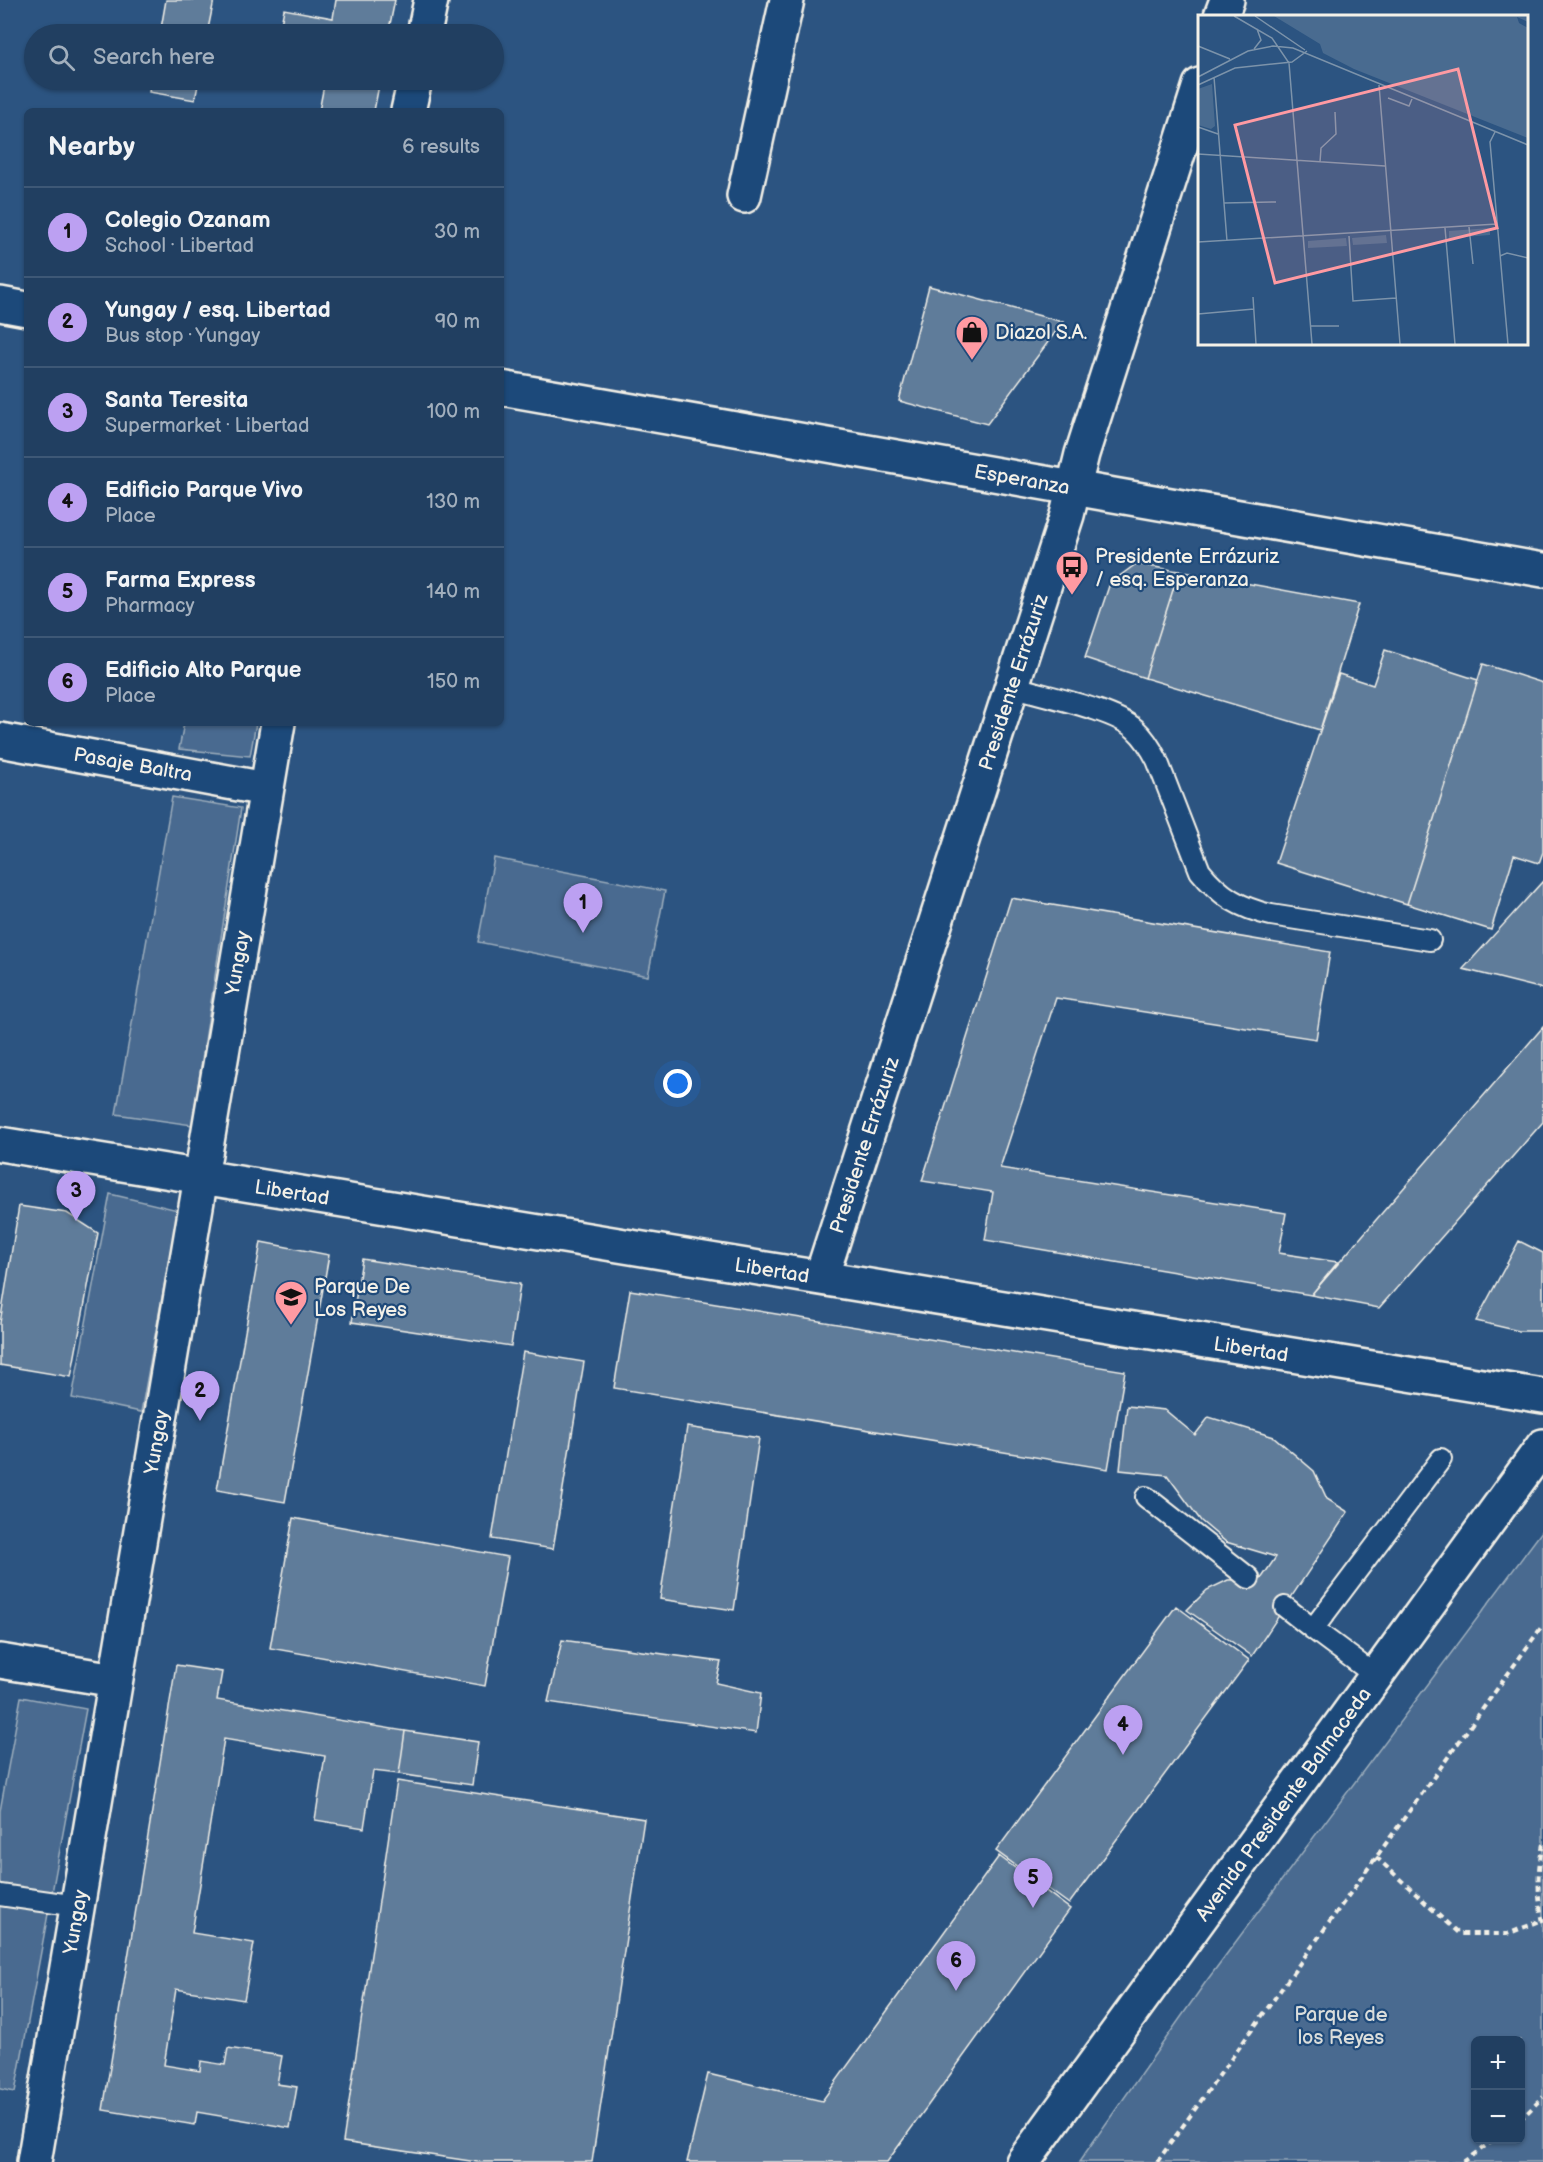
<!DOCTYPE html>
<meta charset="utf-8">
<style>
:root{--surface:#213f61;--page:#294667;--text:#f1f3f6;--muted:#a2afbd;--line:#3e5876;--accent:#bca0f2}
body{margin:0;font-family:"Balsamiq Sans",sans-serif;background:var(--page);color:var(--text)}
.controls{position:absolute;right:18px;bottom:18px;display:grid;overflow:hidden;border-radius:9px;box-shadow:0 2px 4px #0004}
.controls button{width:54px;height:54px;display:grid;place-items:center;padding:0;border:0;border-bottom:2px solid var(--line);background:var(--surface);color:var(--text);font:30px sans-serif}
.you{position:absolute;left:678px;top:1084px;width:21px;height:21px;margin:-15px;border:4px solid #fff;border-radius:50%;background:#1a73e8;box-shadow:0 0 0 9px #1a73e833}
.badge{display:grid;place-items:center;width:39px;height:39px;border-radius:50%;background:var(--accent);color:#111;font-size:20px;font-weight:700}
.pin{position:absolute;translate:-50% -50px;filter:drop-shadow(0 2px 3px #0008)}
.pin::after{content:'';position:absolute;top:32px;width:21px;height:18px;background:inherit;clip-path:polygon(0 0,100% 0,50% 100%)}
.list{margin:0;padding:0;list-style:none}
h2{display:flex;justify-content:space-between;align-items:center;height:78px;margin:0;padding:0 24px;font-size:26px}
h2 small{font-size:20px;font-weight:400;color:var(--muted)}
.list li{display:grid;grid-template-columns:39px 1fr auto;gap:18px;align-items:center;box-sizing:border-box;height:90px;padding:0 24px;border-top:2px solid var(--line)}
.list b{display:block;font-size:22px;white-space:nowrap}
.list p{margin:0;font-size:20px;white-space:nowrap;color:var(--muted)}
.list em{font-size:20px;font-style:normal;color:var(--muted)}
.icon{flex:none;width:33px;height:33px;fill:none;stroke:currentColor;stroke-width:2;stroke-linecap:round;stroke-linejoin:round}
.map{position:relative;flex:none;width:1543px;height:2162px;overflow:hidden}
.search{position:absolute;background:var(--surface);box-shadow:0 2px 4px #0004;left:24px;top:24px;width:480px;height:66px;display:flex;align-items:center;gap:15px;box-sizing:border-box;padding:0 21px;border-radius:33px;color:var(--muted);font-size:22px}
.panel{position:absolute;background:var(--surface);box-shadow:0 2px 4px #0004;left:24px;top:108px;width:480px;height:618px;border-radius:9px}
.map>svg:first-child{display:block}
.green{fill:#496b90;stroke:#9eaebc;stroke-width:1.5;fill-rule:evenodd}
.building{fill:#5e7b9a;stroke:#f4f1e8;stroke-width:1.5}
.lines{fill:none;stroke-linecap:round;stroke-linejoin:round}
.lane-casing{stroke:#f4f1e8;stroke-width:24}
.street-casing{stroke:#f4f1e8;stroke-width:38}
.secondary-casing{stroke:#f4f1e8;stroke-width:38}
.primary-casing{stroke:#f4f1e8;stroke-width:38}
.path{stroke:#f4f1e8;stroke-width:4;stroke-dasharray:6 4.5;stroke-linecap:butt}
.lane{stroke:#1f4a7a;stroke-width:20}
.street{stroke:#1f4a7a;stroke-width:33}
.secondary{stroke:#1f4a7a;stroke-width:33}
.primary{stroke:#1f4a7a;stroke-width:33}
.labels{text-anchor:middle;stroke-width:4.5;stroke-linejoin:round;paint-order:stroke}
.poi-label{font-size:20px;fill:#f4f1e8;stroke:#1f4a7a;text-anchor:start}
.street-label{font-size:20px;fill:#f4f1e8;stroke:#1f4a7a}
.park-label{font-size:20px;fill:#dadddb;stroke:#1f4a7a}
.inset-road{fill:none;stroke:#7c93aa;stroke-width:1.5}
.view{fill:#ff9aa2;fill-opacity:0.15;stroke:#ff9aa2;stroke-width:3}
.inset-edge{fill:none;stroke:#f4f1e8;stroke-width:3}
</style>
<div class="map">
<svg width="1543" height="2162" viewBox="0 0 1543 2162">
<rect width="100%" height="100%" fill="#2c5481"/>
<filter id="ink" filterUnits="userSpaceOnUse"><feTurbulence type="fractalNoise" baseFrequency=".0167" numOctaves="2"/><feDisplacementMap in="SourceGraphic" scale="12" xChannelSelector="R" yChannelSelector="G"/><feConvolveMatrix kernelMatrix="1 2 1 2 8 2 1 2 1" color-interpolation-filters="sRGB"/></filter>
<g filter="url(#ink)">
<path class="green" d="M184,723h72l-6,33 -71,-7z
M172,797l69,11 -49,317 -76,-11z
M494,858l171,33 -17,85 -170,-34z
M110,1194l68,16 -37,202 -69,-14z
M1543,1530v632h-464l126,-179zM1520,2040v100h-44v-100z
M21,1697l65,12 -71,383 -15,-3v-278z"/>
<path class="building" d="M166,0h48l-7,34h-47z
M336,0h59l-7,34h-109l5,-25 49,9z
M151,80h48l-4,20 -46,-8z
M325,80h55l-6,31h-55z
M929,286l134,36 -76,102 -88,-23z
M1136,564l43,7 -34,107 -60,-20 25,-75z
M1179,571l180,33 -39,126 -175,-52z
M1385,650l93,30 -71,224 -131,-41 63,-189 34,11z
M1483,664l60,19v169l-4,11 -25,-8 -23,75 -84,-26z
M1543,881v108l-80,-20z
M1011,898l319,54 -14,87 -260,-41 -56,170 286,45 -7,40 59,9 -27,33 -326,-55 8,-48 -71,-11z
M1543,1027v95l-164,186 -68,-13z
M19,1206l48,7 31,20 -27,144 -71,-12v-42z
M1519,1241l24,12v78h-24l-43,-10z
M261,1242l68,13 -44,247 -68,-12z
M362,1259l158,25 -9,62 -159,-24z
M630,1290l495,81 -17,98 -494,-81z
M523,1352l61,10 -31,187 -61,-10z
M1127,1406l38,4 30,25 14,-18 65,20 40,34 13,28 21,13 -96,144 -65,-46 20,-20 21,-10 33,-1 15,-22 -50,-15 -25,-21 -34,-46 -47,-5z
M687,1427l72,11 -25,172 -74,-11z
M293,1518l215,39 -23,129 -215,-38z
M1176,1606l73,54 -180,244 -73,-53z
M562,1640l159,22 -5,21 45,10 -5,40 -208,-31z
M176,1665l46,7 -5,28 188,31 -6,43 -26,-3 -9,57 -49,-8 10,-64 -101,-17 -32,194 62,10 -10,57 -68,-11 -12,76 36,6 1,-10 24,4 3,-17 54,8 -5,28 20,3 -7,41 -93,-16 -2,13 -92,-15z
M405,1731l73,11 -6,43 -73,-11z
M397,1781l247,38 -52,343h-115l-134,-20z
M999,1856l71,53 -183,253h-200l21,-88 114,27z"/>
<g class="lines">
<g class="lane-casing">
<path id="lane" d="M1012,686c31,10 101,23 123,43 10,9 16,19 22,31l43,111c20,25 40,37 71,44l159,25
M1146,1497l103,81
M1285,1607l28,22
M1376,1676l-63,-47 128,-170
M0,1895l77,11"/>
</g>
<g class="street-casing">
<path id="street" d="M1221,16l6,-16
M424,34l7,-34
M408,111l7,-31
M744,196l43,-196
M0,740l266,49
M0,1144l1543,252
M821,1278l246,-763 15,-61 118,-369
M0,1661l115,19
M34,2162l244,-1439"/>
</g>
<g class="secondary-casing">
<path id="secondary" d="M0,304l27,5
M501,388l1042,182"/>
</g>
<g class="primary-casing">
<path id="primary" d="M1023,2162l520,-716"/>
</g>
<path class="path" d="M1376,1857l83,77h48l36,-14
M1543,1922c-6,-26 -6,-52 0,-78
M1520,2120l23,-23
M1157,2162l386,-537
M1463,2162l31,-22"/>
<use href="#lane" class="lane"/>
<use href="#street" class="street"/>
<use href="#secondary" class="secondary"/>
<use href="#primary" class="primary"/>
</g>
</g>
<defs>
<g id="shop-pin" transform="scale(1.725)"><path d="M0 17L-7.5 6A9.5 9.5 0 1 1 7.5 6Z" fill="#ff9aa2" stroke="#1f4a7a"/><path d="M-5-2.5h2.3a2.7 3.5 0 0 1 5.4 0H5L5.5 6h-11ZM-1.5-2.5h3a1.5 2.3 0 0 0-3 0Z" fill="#111"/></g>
<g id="bus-pin" transform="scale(1.725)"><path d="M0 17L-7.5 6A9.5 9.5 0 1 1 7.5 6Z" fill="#ff9aa2" stroke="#1f4a7a"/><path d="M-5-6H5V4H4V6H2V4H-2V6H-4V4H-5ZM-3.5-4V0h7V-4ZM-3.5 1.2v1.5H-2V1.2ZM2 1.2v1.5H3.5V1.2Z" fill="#111"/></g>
<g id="school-pin" transform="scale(1.725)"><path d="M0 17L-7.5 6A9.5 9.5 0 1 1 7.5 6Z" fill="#ff9aa2" stroke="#1f4a7a"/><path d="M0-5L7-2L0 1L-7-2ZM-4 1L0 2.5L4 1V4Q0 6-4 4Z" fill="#111"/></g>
</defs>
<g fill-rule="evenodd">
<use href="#shop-pin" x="972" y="332"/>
<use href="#bus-pin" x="1072" y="567"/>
<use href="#school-pin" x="291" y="1297"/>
</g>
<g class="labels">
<g class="poi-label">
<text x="995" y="339">Diazol S.A.</text>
<text x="1095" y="563">Presidente Errázuriz<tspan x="1095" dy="23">/ esq. Esperanza</tspan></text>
<text x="314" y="1293">Parque De<tspan x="314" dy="23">Los Reyes</tspan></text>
</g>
<g class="street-label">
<text transform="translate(1022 479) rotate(10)" y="7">Esperanza</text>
<text transform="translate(1013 682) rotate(-72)" y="7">Presidente Errázuriz</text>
<text transform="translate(133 764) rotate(10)" y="7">Pasaje Baltra</text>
<text transform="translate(237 963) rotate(-80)" y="7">Yungay</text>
<text transform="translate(864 1145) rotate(-72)" y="7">Presidente Errázuriz</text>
<text transform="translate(292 1192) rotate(9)" y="7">Libertad</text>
<text transform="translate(772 1270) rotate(9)" y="7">Libertad</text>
<text transform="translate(1251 1349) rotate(9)" y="7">Libertad</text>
<text transform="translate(156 1442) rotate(-80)" y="7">Yungay</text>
<text transform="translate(1283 1804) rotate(-54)" y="7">Avenida Presidente Balmaceda</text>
<text transform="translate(75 1922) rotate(-80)" y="7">Yungay</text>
</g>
<g class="park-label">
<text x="1341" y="2021">Parque de<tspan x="1341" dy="23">los Reyes</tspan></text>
</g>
</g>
<g transform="translate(1198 15)">
<rect width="330" height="330" fill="#2c5481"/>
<path d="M76,1h254v6l-11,-5 2,6 9,5v110l-174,-69 -31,-16 -3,-9zM14,69l3,42 -4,3 -13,-4v-36zM292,213v7l-41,3v-7zM188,220l1,8 -34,2 -1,-7zM148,223l1,8 -39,2v-7z" fill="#496b90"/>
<path class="inset-road" d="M36,1l38,22 17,25 23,281M57,1l50,34M0,31l32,13M56,34l7,-9 -4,-11M0,62l50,-26 25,-5 20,2 235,97M16,62l13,164M0,70l37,-17 57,-6 15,-11M181,70l21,259M190,83l21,8 3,-7M0,112l20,7M297,117l-5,10 18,202M0,139l187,12M122,147l1,-14 15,-14 -1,-22M26,188l52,-1M271,212l4,37M247,213l10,116M151,221l4,65 43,-3M0,227l299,-18M302,241l7,-3 21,5M55,282l3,47M0,299l56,-5M112,311h29"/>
<path class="view" d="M260,54l39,159 -222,55 -40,-158z"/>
<rect width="330" height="330" class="inset-edge"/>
</g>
</svg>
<div class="controls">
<button>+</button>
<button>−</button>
</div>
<div class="you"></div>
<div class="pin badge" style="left:583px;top:933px">1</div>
<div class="pin badge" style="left:200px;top:1421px">2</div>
<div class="pin badge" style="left:76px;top:1221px">3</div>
<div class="pin badge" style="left:1123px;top:1755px">4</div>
<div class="pin badge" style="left:1033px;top:1908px">5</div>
<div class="pin badge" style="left:956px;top:1991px">6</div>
<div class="search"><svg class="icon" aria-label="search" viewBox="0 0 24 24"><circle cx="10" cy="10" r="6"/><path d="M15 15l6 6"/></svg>Search here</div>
<section class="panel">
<h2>Nearby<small>6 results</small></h2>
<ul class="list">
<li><span class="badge">1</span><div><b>Colegio Ozanam</b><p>School · Libertad</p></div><em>30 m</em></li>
<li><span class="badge">2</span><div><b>Yungay / esq. Libertad</b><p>Bus stop · Yungay</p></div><em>90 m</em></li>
<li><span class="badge">3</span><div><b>Santa Teresita</b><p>Supermarket · Libertad</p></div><em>100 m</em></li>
<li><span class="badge">4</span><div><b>Edificio Parque Vivo</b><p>Place</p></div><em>130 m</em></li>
<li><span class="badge">5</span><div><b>Farma Express</b><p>Pharmacy</p></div><em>140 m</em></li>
<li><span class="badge">6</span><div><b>Edificio Alto Parque</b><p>Place</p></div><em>150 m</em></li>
</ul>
</section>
</div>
